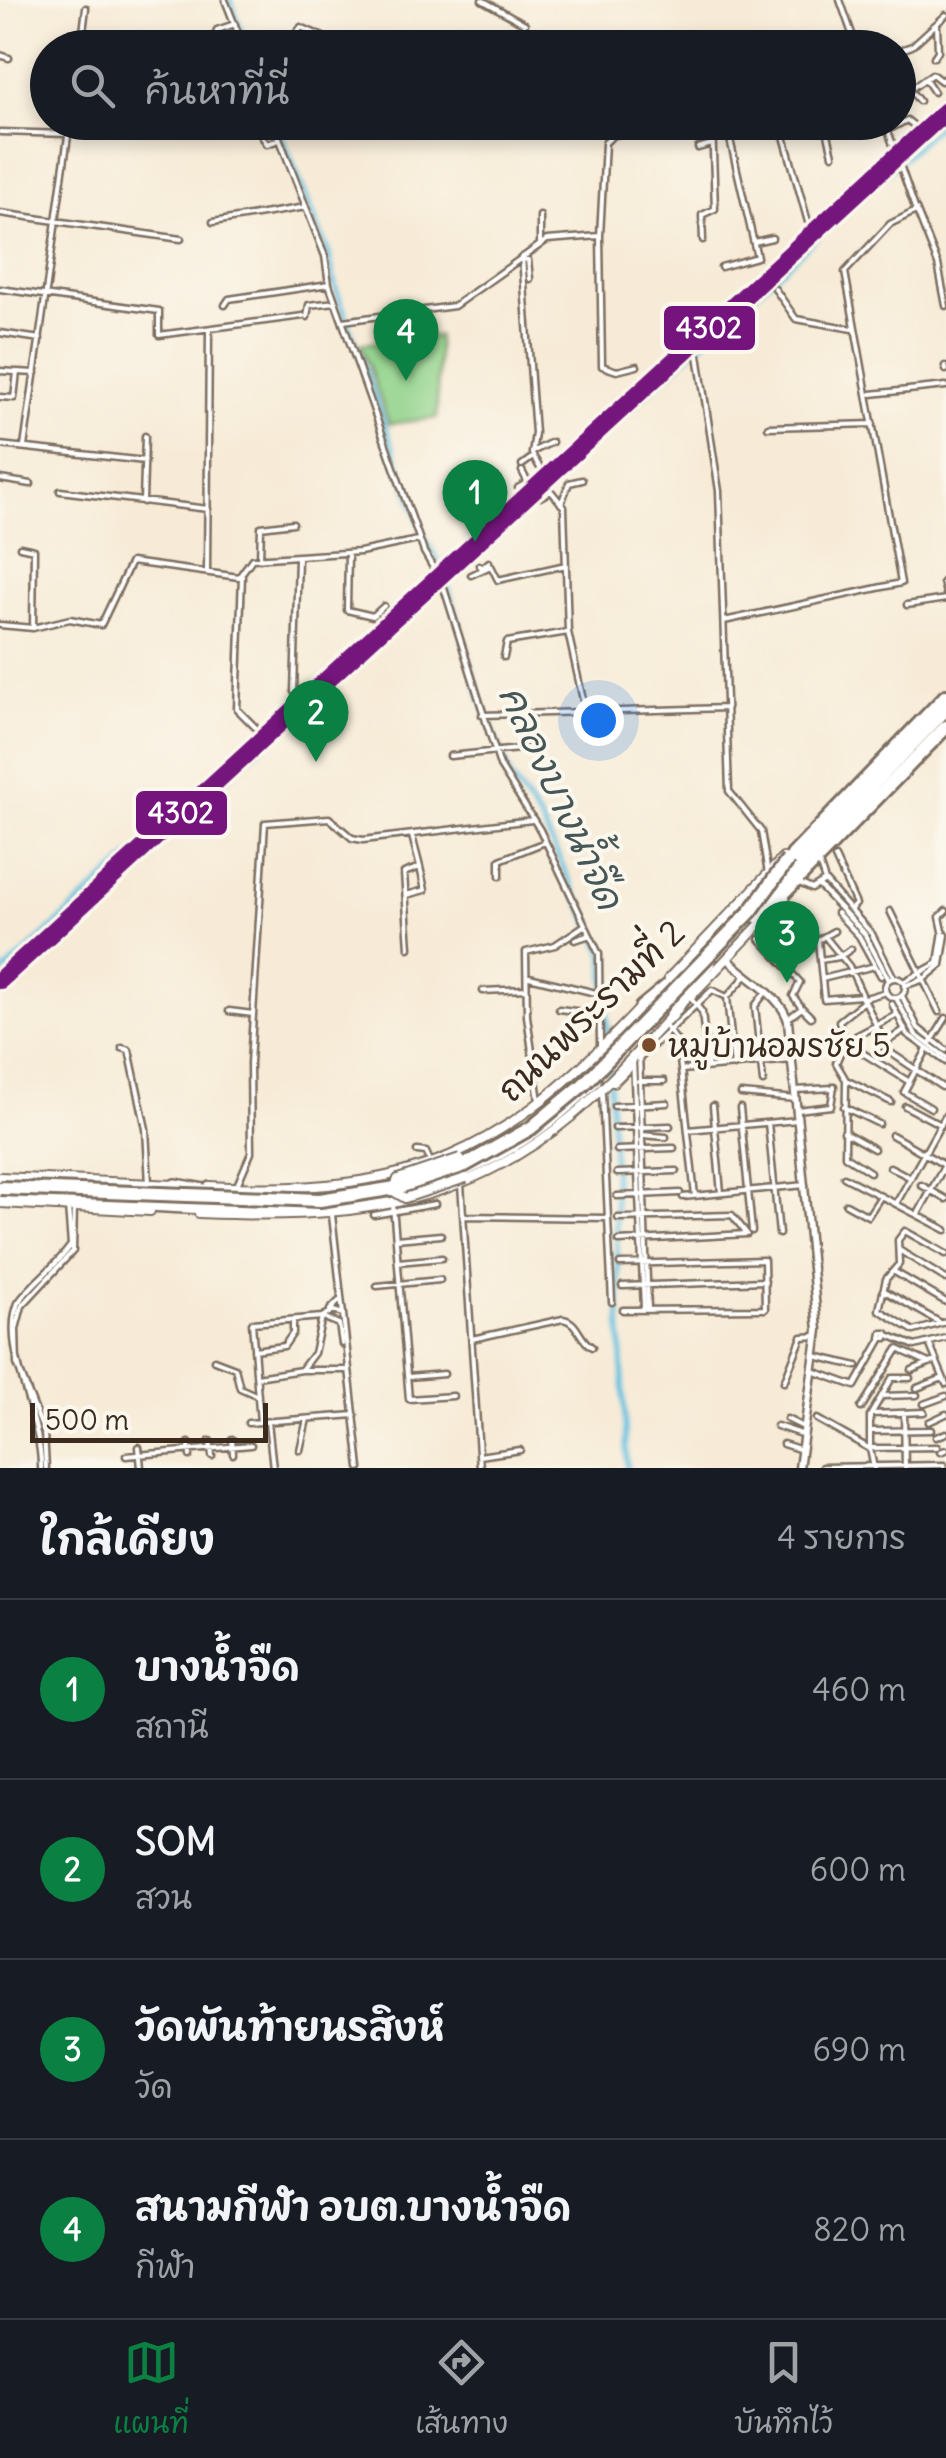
<!DOCTYPE html>
<html lang="th">
<meta charset="utf-8">
<style>
:root{--surface:#171b24;--page:#20242c;--text:#f1f3f6;--muted:#9ea1a6;--line:#363941;--accent:#0b8043}
body{margin:0;font-family:Delius,"Playpen Sans Thai",sans-serif;background:var(--page);color:var(--text)}
.scale{position:absolute;left:30px;bottom:25px;width:238px;box-sizing:border-box;padding-left:10px;border:5px solid #3b2a1e;border-top:0;font-size:28px;line-height:35px;white-space:nowrap;color:#3b2a1e;-webkit-text-stroke:8px #fbf7ec;paint-order:stroke}
.you{position:absolute;left:598px;top:720px;width:35px;height:35px;margin:-25px;border:8px solid #fff;border-radius:50%;background:#1a73e8;box-shadow:0 0 0 15px #1a73e833}
.badge{display:grid;place-items:center;width:65px;height:65px;border-radius:50%;background:var(--accent);color:#fff;font-size:32px;font-weight:700}
.pin{position:absolute;translate:-50% -82px;filter:drop-shadow(0 2px 5px #0008)}
.pin::after{content:'';position:absolute;top:52px;width:35px;height:30px;background:inherit;clip-path:polygon(0 0,100% 0,50% 100%)}
.list{margin:0;padding:0;list-style:none}
h2{display:flex;justify-content:space-between;align-items:center;height:130px;margin:0;padding:0 40px;font-size:42px}
h2 small{font-size:32px;font-weight:400;color:var(--muted)}
.list li{display:grid;grid-template-columns:65px 1fr auto;gap:30px;align-items:center;box-sizing:border-box;height:180px;padding:0 40px;border-top:2px solid var(--line)}
.list b{display:block;font-size:38px;white-space:nowrap}
.list p{margin:0;font-size:32px;white-space:nowrap;color:var(--muted)}
.list em{font-size:32px;font-style:normal;color:var(--muted)}
.icon{flex:none;width:55px;height:55px;fill:none;stroke:currentColor;stroke-width:2;stroke-linecap:round;stroke-linejoin:round}
.map{position:relative;flex:none;width:946px;height:1468px;overflow:hidden}
.search{position:absolute;background:var(--surface);box-shadow:0 5px 15px #0003;left:30px;right:30px;top:30px;height:110px;display:flex;align-items:center;gap:25px;box-sizing:border-box;padding:0 35px;border-radius:55px;color:var(--muted);font-size:38px}
.sheet{height:850px;background:var(--surface)}
nav{display:flex;justify-content:space-around;align-items:center;box-sizing:border-box;height:140px;border-top:2px solid var(--line);background:var(--surface);font-size:28px;color:var(--muted)}
nav a{display:grid;justify-items:center;gap:5px}
nav .on{color:var(--accent)}
.map>svg:first-child{display:block}
.green{fill:#91d38b;stroke:#667e54;stroke-width:2.5}
.lines{fill:none;stroke-linecap:round;stroke-linejoin:round}
.canal{stroke:#62c1e0;stroke-width:5}
.minor-casing{stroke:#7d6e5f;stroke-width:9}
.tertiary-casing{stroke:#7d6e5f;stroke-width:11}
.secondary-casing{stroke:#7d6e5f;stroke-width:12}
.trunk-casing{stroke:#7d6e5f;stroke-width:16}
.motorway-casing{stroke:#7d6e5f;stroke-width:18}
.minor{stroke:#fff;stroke-width:4}
.tertiary{stroke:#fff;stroke-width:6}
.secondary{stroke:#fff;stroke-width:8}
.trunk{stroke:#fff;stroke-width:11}
.motorway{stroke:#fff;stroke-width:12}
.secondary-bridge-casing{stroke:#7d6e5f;stroke-width:12;stroke-linecap:butt}
.motorway-bridge-casing{stroke:#7d6e5f;stroke-width:18;stroke-linecap:butt}
.secondary-bridge{stroke:#fff;stroke-width:8}
.motorway-bridge{stroke:#fff;stroke-width:12}
.rail-1-casing{stroke:#fbf7ec;stroke-width:25}
.rail-1{stroke:#75147c;stroke-width:18}
.bus-dot{fill:#7a4b2a;stroke:#fbf7ec;stroke-width:4}
.labels{text-anchor:middle;stroke-width:8;stroke-linejoin:round;paint-order:stroke}
.bus-label{font-size:32px;fill:#3b2a1e;stroke:#fbf7ec;text-anchor:start}
.street-label{font-size:35px;fill:#3b2a1e;stroke:#fbf7ec}
.water-label{font-size:38px;font-style:italic;fill:#475758;stroke:#fbf7ec}
.line-badge{stroke:#fbf7ec;stroke-width:4}
.badge-label{font-size:28px;text-anchor:middle;font-weight:bold;fill:#fff}
</style>
<div class="map">
<svg width="946" height="1468" viewBox="0 0 946 1468">
<rect width="100%" height="100%" fill="#fbf7ec"/>
<filter id="ink" filterUnits="userSpaceOnUse"><feTurbulence type="fractalNoise" baseFrequency=".01" numOctaves="2"/><feDisplacementMap in="SourceGraphic" scale="20" xChannelSelector="R" yChannelSelector="G"/><feConvolveMatrix kernelMatrix="1 2 1 2 8 2 1 2 1" color-interpolation-filters="sRGB"/></filter>
<filter id="wash" filterUnits="userSpaceOnUse"><feTurbulence type="fractalNoise" baseFrequency=".0048" numOctaves="4" result="noise"/><feDisplacementMap in="SourceGraphic" scale="40" xChannelSelector="R" yChannelSelector="G"/><feGaussianBlur stdDeviation="2.25" result="paint"/><feColorMatrix in="noise" values="0 0 0 0 0 0 0 0 0 0 0 0 0 0 0 0 0 1.4 0 .05"/><feComposite in="paint" operator="in"/></filter>
<g filter="url(#wash)">
<rect width="100%" height="100%" fill="#f7ebd7"/>
<path class="green" d="M438,336l-1,82 -48,6 -28,-80z"/>
<g class="lines">
<path class="canal" d="M230,0l18,48
M276,122l53,132 6,32 89,249 21,40 37,128 29,75 31,44 62,132 23,514
M902,159l44,-41
M0,976l440,-404
M0,986l898,-823"/>
</g>
</g>
<g filter="url(#ink)">
<g class="lines">
<g class="minor-casing">
<path id="minor" d="M225,0l19,48
M482,0l43,24
M840,0l17,48
M216,37l2,11
M82,40l67,8
M244,47l13,-12 31,9 13,-17 47,21
M81,48l5,-40
M211,48l6,-18 18,-6
M391,48l70,-14 21,4
M686,48h6
M898,51l14,-5 34,-31
M0,55l9,3
M934,57l4,-6 -1,-27
M926,80l8,12
M910,90l9,11
M898,98l34,-24 9,7 5,-4
M273,122l52,134 4,28 95,268 19,33 57,181 40,64 59,124 1,91
M780,122l28,100
M825,122l8,33
M888,130l19,-10 10,8
M0,132l68,2
M263,138l4,6 12,-4
M698,148l14,-4
M916,209l22,55 8,42
M0,213l181,26
M213,222l93,-15
M600,236l2,130 15,5 20,-5
M703,240l-1,-25 13,-6 -3,-87
M754,242l18,-4
M540,244v-28
M522,257l13,176 -3,21 12,21 -7,7 10,9
M522,259l6,1 2,19
M721,267l36,-10 -31,-135
M0,289l159,22v24l144,-19
M775,289l21,30 57,10
M225,305l4,-6 100,-15
M307,317l2,-12 27,-3
M343,321l111,-15 93,-66 53,-4 5,-93 7,-7 49,-14
M0,333l40,6
M698,355l21,136 10,300 32,40 7,43
M945,366l1,4
M0,371l15,1
M871,394l75,-8
M0,397l14,1 3,-26 18,1
M768,427l105,-3
M0,445l145,16
M24,447l46,-325
M532,452l20,-10
M522,465l11,-8
M0,479l31,5
M518,488l5,-3 6,4 8,-7 -11,-3 -4,-8
M60,491l148,18
M540,497l11,-6 13,16 4,125 17,77
M143,502l2,-66
M561,504l8,-21 13,-3
M20,547l14,3 -1,78
M348,553l-1,57 26,6 11,-10
M260,559l1,-32 32,-4
M479,565l3,3 7,-6
M207,572l2,-242
M471,575l20,-9 7,14 68,-15
M242,576l-5,133 19,19
M440,577l32,-29
M943,582l3,11
M907,605l39,-6
M724,621l177,-38 -56,-311 45,-48 26,-13 -31,-89
M0,625l33,3 37,-9 31,6 30,-63 108,15 13,-18 108,-7 58,-12
M504,657l3,-15 61,-10
M294,692l4,-134
M482,715l245,-7
M450,756l79,-8 1,3
M835,858l21,46 -5,5
M819,863l6,18 47,53 22,44
M500,876v-16l45,-18
M799,883l13,6 13,-8
M820,887l44,46 25,47
M406,895l19,-5 -5,-23
M890,911l49,101
M771,913l17,23 14,1 1,-11 -21,-25
M837,913l22,23 22,40
M940,917l6,-6
M834,931l-16,9 6,59 37,-3
M760,939l40,43 -7,14 9,12 -12,9
M827,939l22,27 39,85 54,36
M575,940l15,-5
M409,948l-5,-75 16,-6 -8,-31
M820,960l19,-3 12,-8
M529,977l71,17
M885 988a10 10 0 1 1 20 0a10 10 0 1 1-20 0Z
M822,979l53,-13
M903,982l35,-19 5,-32 -3,-14
M904,986l20,-7 17,-14 5,-30
M483,991l43,-2
M902,996l16,32 28,22
M896,998l20,37 30,22
M862,999l24,-7
M693,1001l9,11 6,55
M863,1002l-24,19 6,21 63,39
M892,1004l15,30 39,28
M802,1008l9,9
M559,1009l40,5
M229,1011l24,3
M665,1026l13,16 17,154
M854,1037l40,-21
M845,1042l-9,21 10,17 45,22
M931,1042l15,-24
M122,1048l7,2 17,79 3,55
M877,1049l27,-19
M926,1051l-22,41 27,16
M639,1053l9,256
M633,1059l11,250
M638,1060l74,-70 15,7
M734,1066l-7,-69 18,-20
M682,1070l110,-10
M846,1080l-1,76 25,16
M638,1081h26
M763,1082l-8,-76 10,-13
M614,1084l18,-18
M795,1090l39,-2
M602,1093l10,209
M741,1094l55,5
M539,1101l-12,-85 -1,-64 29,-7 30,-20
M614,1106l53,-3
M713,1106l8,87
M905,1106l36,19
M844,1107l35,17
M740,1108l12,123
M797,1110l34,-4 3,-20
M768,1123l11,111
M615,1128l55,-2
M688,1130l110,-10
M844,1132l30,17
M642,1135l24,2
M892,1135l54,31
M617,1150l57,-2
M417,1151l9,1 5,11
M890,1167l21,11
M617,1173l60,-2
M844,1177l102,53
M238,1183l13,-30 -1,-90 15,-240 64,-5 23,20 11,2 169,-20
M461,1184l19,284
M921,1185l25,14
M617,1196l63,-3
M683,1197l122,-12
M897,1202l49,-87
M846,1204l22,12 13,-20
M393,1205l16,194 44,-3
M918,1214l28,-51
M332,1215l28,253
M374,1215l61,-11
M463,1216l145,2
M618,1218l114,-3 15,19 -128,7
M396,1239l45,-4
M899,1250l47,29
M946,1254l-41,-23 -7,9 1,24 -13,15 -7,31 35,21 32,-9
M398,1262l44,-4
M620,1264l144,-4 1,49 -142,1
M893,1271l53,31
M377,1286l63,-6
M622,1286l143,-5
M883,1290l56,32
M339,1301l-9,9 13,4
M882,1333h5l-1,5h-5z
M888,1335l27,11 31,-8
M472,1339l91,-20c15,2 16,21 29,28
M929,1343l17,41
M254,1350l30,-4 9,-13v-13
M815,1356l42,10
M214,1360l21,8 5,20 18,8
M301,1370h45
M912,1370l17,-7
M813,1371l42,15 27,-48
M257,1377l44,-7 13,-17 8,-36 9,-5
M408,1377l36,-3
M784,1382l18,-45 16,-1
M917,1388l26,-10
M882,1396l35,-1
M924,1404l22,-8
M861,1408l37,-59 31,14 7,-2
M904,1413l1,55
M871,1414l53,-2
M787,1419l18,9
M817,1419l53,30 4,19
M260,1422l-8,-99 70,-6 17,7 3,20
M268,1422l5,46
M929,1422l17,-8
M248,1423l107,-8
M777,1426l27,9
M870,1431l61,-1
M936,1437l10,-4
M232,1439l1,15
M210,1441l2,15
M189,1443l1,13
M783,1444l19,6
M139,1447l2,21
M871,1448l66,-1
M870,1449v-33l22,-38h18
M300,1450l7,-31
M940,1452l6,-2
M126,1456l125,-11
M479,1456l41,-6
M822,1467l122,-2
M41,1468c1,-51 -41,-121 -23,-165 15,-22 38,-36 53,-58l-3,-38
M46,1468l-2,-36 -27,-68 -1,-35 6,-23 51,-55 1,-44"/>
</g>
<g class="tertiary-casing">
<path id="tertiary" d="M728,959c19,20 53,36 60,62l30,309 -19,138"/>
</g>
<g class="secondary-casing">
<path id="secondary" d="M669,978l114,-120
M691,996l94,-98
M0,1177l175,8
M209,1186c205,11 294,-32 433,-180
M0,1203l150,8
M199,1213c141,6 260,-2 373,-97 37,-31 68,-68 102,-103"/>
</g>
<g class="trunk-casing">
<path id="trunk" d="M641,1007l51,-42
M671,1016l39,-55
M175,1185l40,7
M0,1196c216,9 427,55 595,-115"/>
</g>
<g class="motorway-casing">
<path id="motorway" d="M793,855l153,-159
M770,891l176,-182
M780,897l166,-170
M756,916l25,-26"/>
</g>
<use href="#minor" class="minor"/>
<use href="#tertiary" class="tertiary"/>
<use href="#secondary" class="secondary"/>
<use href="#trunk" class="trunk"/>
<use href="#motorway" class="motorway"/>
<g class="secondary-bridge-casing">
<path id="secondary-bridge" d="M460,1158l-62,21 -5,12 12,7 61,-20"/>
</g>
<g class="motorway-bridge-casing">
<path id="motorway-bridge" d="M0,1188l320,12 76,-12 69,-23 66,-37 53,-44 167,-173 37,-51"/>
</g>
<use href="#secondary-bridge" class="secondary-bridge"/>
<use href="#motorway-bridge" class="motorway-bridge"/>
<g class="rail-1-casing">
<path id="rail-1" d="M0,980l946,-869"/>
</g>
<use href="#rail-1" class="rail-1"/>
</g>
</g>
<circle class="bus-dot" cx="649" cy="1045" r="9"/>
<g class="labels">
<g class="bus-label">
<text x="668" y="1057">หมู่บ้านอมรชัย 5</text>
</g>
<g class="street-label">
<text transform="translate(591 1011) rotate(-44)" y="12">ถนนพระรามที่ 2</text>
</g>
<g class="water-label">
<text transform="translate(561 797) rotate(65)" y="13">คลองบางน้ำจืด</text>
</g>
</g>
<g class="line-badge">
<rect x="662" y="304" width="95" height="48" rx="10" fill="#75147c"/>
<rect x="134" y="789" width="95" height="48" rx="10" fill="#75147c"/>
</g>
<g class="badge-label">
<text x="709" y="338">4302</text>
<text x="181" y="823">4302</text>
</g>
</svg>
<div class="scale">500 m</div>
<div class="you"></div>
<div class="pin badge" style="left:475px;top:542px">1</div>
<div class="pin badge" style="left:316px;top:762px">2</div>
<div class="pin badge" style="left:787px;top:983px">3</div>
<div class="pin badge" style="left:406px;top:381px">4</div>
<div class="search"><svg class="icon" aria-label="search" viewBox="0 0 24 24"><circle cx="10" cy="10" r="6"/><path d="M15 15l6 6"/></svg>ค้นหาที่นี่</div>
</div>
<section class="sheet">
<h2>ใกล้เคียง<small>4 รายการ</small></h2>
<ul class="list">
<li><span class="badge">1</span><div><b>บางน้ำจืด</b><p>สถานี</p></div><em>460 m</em></li>
<li><span class="badge">2</span><div><b>SOM</b><p>สวน</p></div><em>600 m</em></li>
<li><span class="badge">3</span><div><b>วัดพันท้ายนรสิงห์</b><p>วัด</p></div><em>690 m</em></li>
<li><span class="badge">4</span><div><b>สนามกีฬา อบต.บางน้ำจืด</b><p>กีฬา</p></div><em>820 m</em></li>
</ul>
</section>
<nav>
<a class="on"><svg class="icon" aria-label="map" viewBox="0 0 24 24"><path d="M3 6l6-2 6 2 6-2v14l-6 2-6-2-6 2zM9 4v14M15 6v14"/></svg>แผนที่</a>
<a><svg class="icon" aria-label="directions" viewBox="0 0 24 24"><path d="M12 3l9 9-9 9-9-9zM9 14v-3h6M13 9l2 2-2 2"/></svg>เส้นทาง</a>
<a><svg class="icon" aria-label="saved" viewBox="0 0 24 24"><path d="M7 4h10v16l-5-4-5 4z"/></svg>บันทึกไว้</a>
</nav>
